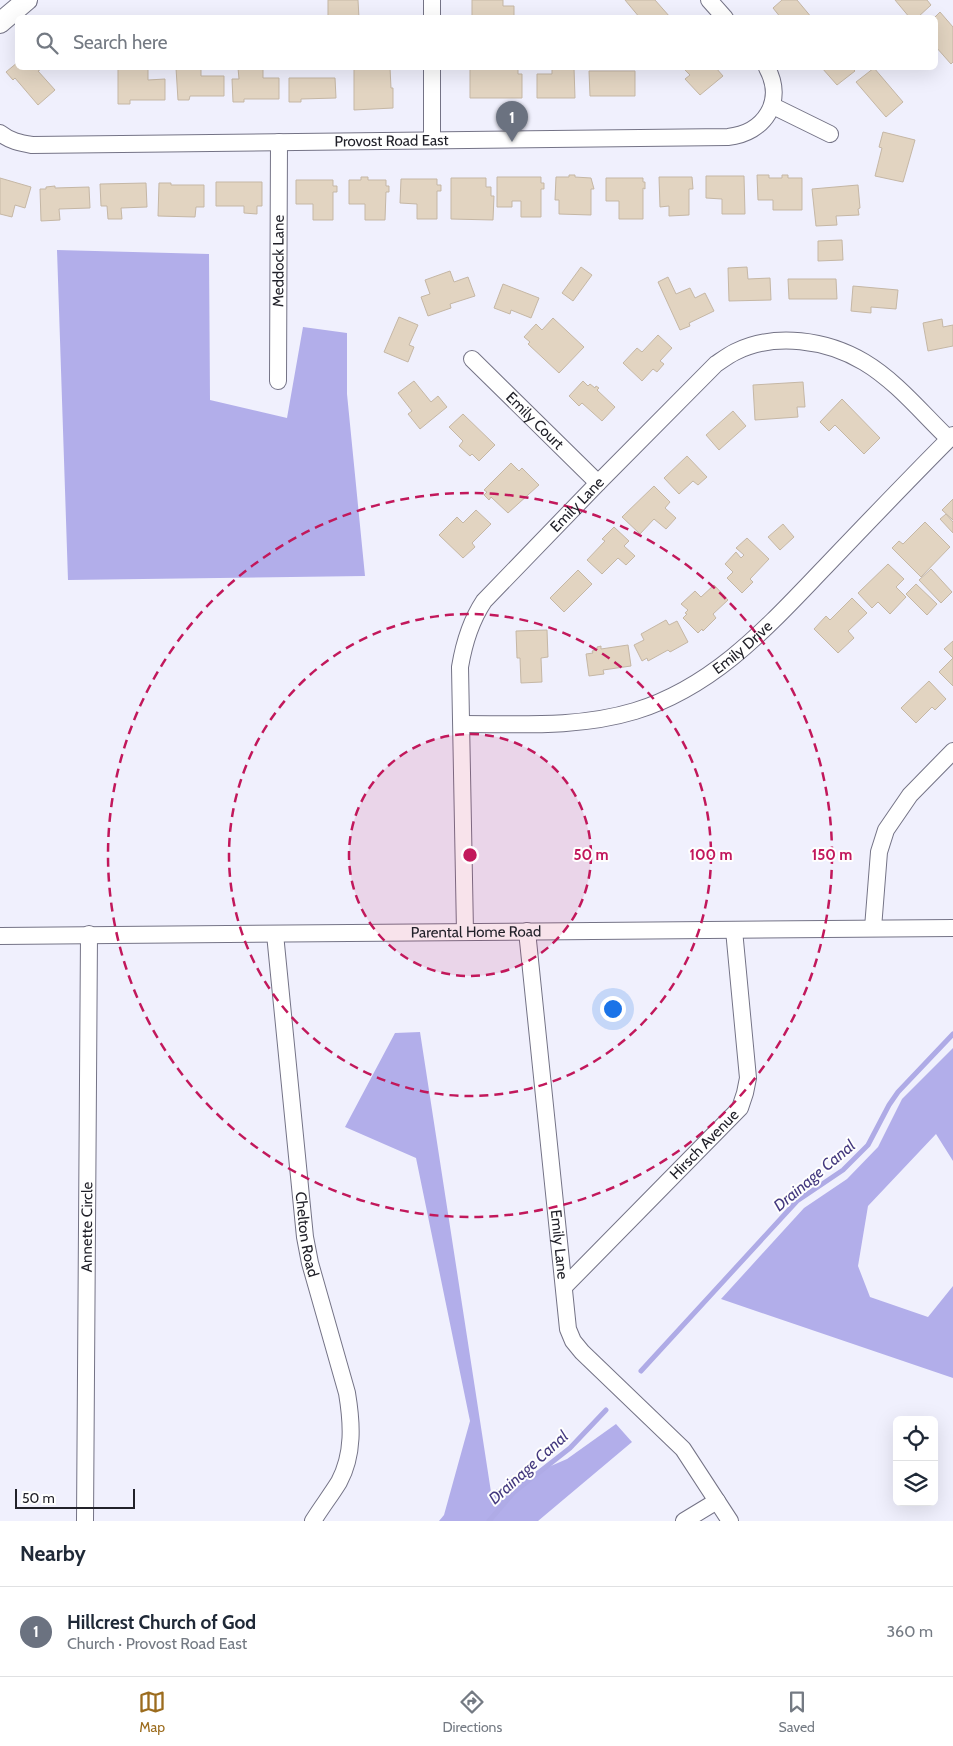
<!DOCTYPE html>
<meta charset="utf-8">
<style>
:root{--surface:#fff;--page:#f6f6f7;--text:#1f2937;--muted:#747a83;--line:#e0e1e3;--accent:#9c6c1e}
body{margin:0;font-family:Cabin,sans-serif;background:var(--page);color:var(--text)}
.controls{position:absolute;right:15px;bottom:15px;display:grid;overflow:hidden;border-radius:8px;box-shadow:0 5px 20px #0002}
.controls button{width:45px;height:45px;display:grid;place-items:center;padding:0;border:0;border-bottom:1px solid var(--line);background:var(--surface);color:var(--text);font:25px sans-serif}
.scale{position:absolute;left:15px;bottom:12px;width:120px;box-sizing:border-box;padding-left:5px;border:2px solid #212129;border-top:0;font-size:14px;line-height:18px;white-space:nowrap;color:#212129;-webkit-text-stroke:4px #fefefe;paint-order:stroke}
.you{position:absolute;left:612px;top:1008px;width:18px;height:18px;margin:-12px;border:4px solid #fff;border-radius:50%;background:#1a73e8;box-shadow:0 0 0 8px #1a73e833}
.badge{display:grid;place-items:center;width:32px;height:32px;border-radius:50%;background:var(--accent);color:#fff;font-size:16px;font-weight:700}
.pin{position:absolute;translate:-50% -41px;filter:drop-shadow(0 1px 2px #0008)}
.pin::after{content:'';position:absolute;top:26px;width:18px;height:15px;background:inherit;clip-path:polygon(0 0,100% 0,50% 100%)}
.list{margin:0;padding:0;list-style:none}
h2{display:flex;justify-content:space-between;align-items:center;height:65px;margin:0;padding:0 20px;font-size:21px}
h2 small{font-size:16px;font-weight:400;color:var(--muted)}
.list li{display:grid;grid-template-columns:32px 1fr auto;gap:15px;align-items:center;box-sizing:border-box;height:90px;padding:0 20px;border-top:1px solid var(--line)}
.list b{display:block;font-size:19px;white-space:nowrap}
.list p{margin:0;font-size:16px;white-space:nowrap;color:var(--muted)}
.list em{font-size:16px;font-style:normal;color:var(--muted)}
.icon{flex:none;width:28px;height:28px;fill:none;stroke:currentColor;stroke-width:2;stroke-linecap:round;stroke-linejoin:round}
.map{position:relative;flex:none;width:953px;height:1521px;overflow:hidden}
.search{position:absolute;background:var(--surface);box-shadow:0 5px 20px #0002;left:15px;right:15px;top:15px;height:55px;display:flex;align-items:center;gap:12px;box-sizing:border-box;padding:0 18px;border-radius:8px;color:var(--muted);font-size:19px}
.sheet{height:155px;background:var(--surface)}
nav{display:flex;justify-content:space-around;align-items:center;box-sizing:border-box;height:70px;border-top:1px solid var(--line);background:var(--surface);font-size:14px;color:var(--muted)}
nav a{display:grid;justify-items:center;gap:2px}
nav .on{color:var(--accent)}
.map>svg:first-child{display:block}
.forest{fill:#b2aeea}
.lines{fill:none;stroke-linecap:round;stroke-linejoin:round}
.stream{stroke:#afabe6;stroke-width:5}
.building{fill:#e2d4c1;stroke:#c5b7a5}
.minor-casing{stroke:#747386;stroke-width:18}
.major-casing{stroke:#747386;stroke-width:22}
.minor{stroke:#fff;stroke-width:16}
.major{stroke:#fff;stroke-width:20}
.ring{fill:none;stroke:#c2185b;stroke-width:2.5;stroke-dasharray:9 6}
.labels{text-anchor:middle;stroke-width:4;stroke-linejoin:round;paint-order:stroke}
.street-label{font-size:15px;fill:#212129;stroke:#fefefe}
.water-label{font-size:16px;font-style:italic;fill:#43387e;stroke:#fefefe}
.centre{fill:#c2185b;stroke:#fefefe;stroke-width:2.5}
.ring-label{font-size:15px;text-anchor:middle;font-weight:bold;fill:#c2185b;stroke:#fefefe;stroke-width:4;stroke-linejoin:round;paint-order:stroke}
</style>
<div class="map">
<svg width="953" height="1521" viewBox="0 0 953 1521">
<rect width="100%" height="100%" fill="#f0f0fd"/>
<path class="forest" d="M57,250l152,4 1,146 77,18 16,-91 44,6v61l18,182 -297,4z
M420,1032l71,460 76,-33 49,-35 16,18 -94,79h-99l5,-6 26,-94 -54,-263 -71,-31 50,-94z
M953,1048v113l-17,-27 -68,72 -10,60 12,31 58,20 25,-31v92l-232,-79 83,-91 43,-29 31,-32 24,-48z"/>
<g class="lines">
<path class="stream" d="M641,1371l156,-170 46,-31 25,-25 21,-40 9,-13 55,-58
M489,1521l25,-29 56,-44 36,-38"/>
</g>
<path class="building" d="M328,0h30l1,18h-31z
M472,0h31v6h11v12h-42z
M625,0h30l15,17 -30,1z
M782,0h15l15,18h-31l-8,-10z
M895,0h32l4,5 -14,13h-7z
M940,12l13,15v35l-2,2 -15,-17v-29h-2z
M18,62v6h25l-5,3 17,19 -17,15 -23,-27 -2,2 -7,-8z
M118,68h30v12l17,-1v21h-35v4h-12z
M176,68h25v8h23v20h-34l-1,4h-11z
M238,68h25v10h16v21h-35v3h-11l-1,-23h7z
M367,68h23l1,20h2v20l-39,2v-41h13z
M470,68h48v6h4v24h-52z
M552,68h22l1,30h-38v-24h15z
M683,68h33l7,8 -23,19 -15,-16 5,-4z
M822,68h30l3,3 -18,14z
M874,68l29,34 -17,15 -30,-35z
M589,71h46v25h-45z
M289,78h46l1,20 -35,1v3h-12z
M883,132l32,8 -12,42 -28,-6 7,-28 -3,-1z
M569,175h6v2l16,1 3,11h-3v26l-32,-1v-14h-4l1,-23h13z
M757,175h12v3h13v-3h6v3h14v32h-29v-10h-15z
M706,176h38l1,38h-23v-15l-16,-1z
M361,177h7v3h18v6h3v6h-3l-1,28h-20v-16h-16v-24h12z
M497,177h44v6h3v6h-3v28h-20v-16h-9v6h-15z
M659,177h33l1,12h-4v26l-20,1v-10l-9,1z
M0,178l31,9 -6,21 -10,-3 -3,12 -12,-3z
M451,178h35v9h5v9h3l-1,24 -42,-1z
M606,178h37v4h2v7l-2,-1v31h-24v-18h-13z
M401,179h36v6h4v6h-4v28h-20v-15l-17,-1z
M296,180h37v6h4v6h-4v28h-20v-16h-17z
M216,182h46v24h-5v8l-13,-1v-7h-28z
M146,183l1,24 -26,1 1,11h-14l-1,-13h-6l-1,-22z
M159,183h12v2h33v22h-8l-1,10 -37,-1z
M858,185l2,23 -2,1 1,6 -23,1 1,9 -21,1 -4,-37z
M55,186v2l34,-1 1,21 -31,1 1,11 -19,1 -1,-32h6v-2z
M842,240l1,20 -25,1v-20z
M581,267l11,8 -19,26 -11,-8z
M747,267l1,12 22,-1 1,22 -42,1 -1,-33z
M450,271l4,11 14,-5 7,19 -25,8 1,4 -23,8 -7,-19 9,-3 -5,-14z
M668,277l8,17 14,-6 5,10 10,-5 9,18 -25,12 1,3 -10,4 -22,-48z
M788,279h48l1,20h-48z
M503,284l36,14 -8,20 -20,-8 -1,4 -16,-6z
M853,286l45,4 -2,19 -25,-2v6l-20,-2z
M399,317l19,8 -9,20 5,2 -6,15 -24,-10z
M553,318l31,29 -25,26 -31,-29 2,-2 -6,-5 12,-13 6,6z
M942,319l1,8 10,-2v21l-25,5 -5,-28z
M658,335l14,13 -12,13 4,3 -7,8 -4,-3 -11,12 -19,-18 14,-15 5,4z
M414,381l17,21 7,-6 9,11 -27,22 -12,-15 4,-3 -14,-18z
M583,381l5,5 2,-2 5,4 1,-2 3,2 -2,2 18,17 -13,14 -20,-18 -3,3 -10,-10z
M803,382l2,25h-8l1,10 -43,3 -2,-35z
M842,399l38,39 -16,16 -29,-29 -6,6 -9,-9z
M733,411l13,15 -27,24 -13,-15z
M463,414l32,31 -16,16 -7,-7 -2,2 -11,-10 4,-5 -14,-14z
M687,456l20,21 -9,8 -5,-4 -14,13 -15,-16z
M511,463l8,8 3,-3 17,17 -31,28 -17,-16 -2,3 -5,-5 3,-3 -3,-2z
M654,486l16,16 -5,6 11,10 -10,11 -12,-10 -14,15 -18,-17z
M953,499v21l-11,-10z
M476,510l15,14 -19,19 3,4 -12,11 -24,-23 18,-18 6,6z
M946,514l7,8v11l-13,-14z
M925,522l25,25 -29,30 -29,-29 7,-7 4,3z
M783,524l11,13 -14,13 -12,-13z
M614,527l15,14 -5,5 11,10 -9,9 -8,-7 -16,16 -15,-14 18,-19 -3,-2z
M747,538l22,21 -19,20 3,3 -11,11 -15,-15 6,-6 -8,-8 11,-12 5,6 3,-3 -8,-7z
M888,564l16,15 -8,8 10,10 -16,17 -12,-12 -6,6 -14,-15z
M931,569l21,23 -11,11 -22,-23z
M578,570l14,14 -28,28 -14,-14z
M916,584l21,20 -10,11 -21,-21z
M714,585l14,15 -15,14 3,4 -13,13 -1,-2 -4,4 -15,-15 4,-4 -2,-1 3,-3 -7,-6 14,-13 6,6z
M852,598l15,15 -19,18 6,7 -16,15 -24,-24 12,-13 4,4z
M666,620l3,5 8,-4 11,21 -18,10 -2,-2 -20,11 -1,-3 -5,3 -8,-16 10,-5 -3,-6z
M547,630l1,27 -7,1 1,24 -21,1 -1,-25h-3l-1,-27z
M953,641v45l-14,-14 14,-14 -9,-9z
M628,645l3,21 -28,4 1,4 -15,2 -3,-22 7,-1 -1,-2 5,-1v-3l4,-1v3z
M929,681l17,18 -11,11 -3,-3 -16,16 -15,-15z"/>
<g class="lines">
<g class="minor-casing">
<g id="minor">
<path d="M432,0v18"/>
<path d="M709,0l16,18"/>
<path d="M773,106l57,28"/>
<path id="s1" d="M0,133c10,8 20,10 32,12l696,-8c37,-4 57,-36 39,-69"/>
<path d="M432,140v-72"/>
<path id="s2" d="M472,359l126,124"/>
<path id="s3" d="M278,381l1,-239"/>
<path id="s4" d="M462,724c58,0 117,4 173,-13 81,-25 135,-87 191,-145 42,-44 84,-88 127,-131"/>
<path d="M873,928l6,-76 7,-22 24,-35 43,-44"/>
<path id="s5" d="M527,931l41,398 5,12 9,11 101,97 47,72"/>
<path id="s6" d="M465,932l-5,-265c4,-24 10,-45 24,-66l114,-118 118,-119c6,-4 13,-9 19,-12 40,-20 92,-12 129,10 32,19 58,51 85,77"/>
<path id="s7" d="M275,934l30,303 5,26 37,130c5,30 7,61 -8,89 -8,13 -18,26 -26,39"/>
<path id="s8" d="M0,936l953,-8"/>
<path id="s9" d="M564,1287l176,-179 5,-15 3,-15 -14,-148"/>
<path id="s10" d="M85,1521l4,-587"/>
<path d="M684,1521l33,-20"/>
</g>
</g>
<g class="major-casing">
<path id="major" d="M0,23l27,-23"/>
</g>
<use href="#minor" class="minor"/>
<use href="#major" class="major"/>
</g>
<circle cx="470" cy="855" r="121" fill="#c2185b" fill-opacity=".12"/>
<g class="ring">
<circle cx="470" cy="855" r="121"/>
<circle cx="470" cy="855" r="241"/>
<circle cx="470" cy="855" r="362"/>
</g>
<g class="labels">
<g class="street-label">
<text dy="5" stroke="none"><textPath href="#s1" startOffset="394">Provost Road East</textPath></text>
<text dy="5" stroke="none"><textPath href="#s3" startOffset="120">Meddock Lane</textPath></text>
<text dy="5" stroke="none"><textPath href="#s2" startOffset="88">Emily Court</textPath></text>
<text dy="5" stroke="none"><textPath href="#s6" startOffset="470">Emily Lane</textPath></text>
<text dy="5" stroke="none"><textPath href="#s4" startOffset="300">Emily Drive</textPath></text>
<text dy="5" stroke="none"><textPath href="#s8" startOffset="476">Parental Home Road</textPath></text>
<text dy="5" stroke="none"><textPath href="#s9" startOffset="200">Hirsch Avenue</textPath></text>
<text dy="5" stroke="none"><textPath href="#s10" startOffset="294">Annette Circle</textPath></text>
<text dy="5" stroke="none"><textPath href="#s7" startOffset="302">Chelton Road</textPath></text>
<text dy="5" stroke="none"><textPath href="#s5" startOffset="315">Emily Lane</textPath></text>
</g>
<g class="water-label">
<text transform="translate(814 1175) rotate(-40)" y="6">Drainage Canal</text>
<text transform="translate(528 1467) rotate(-42)" y="6">Drainage Canal</text>
</g>
</g>
<circle cx="470" cy="855" r="8" class="centre"/>
<g class="ring-label">
<text x="591" y="860">50 m</text>
<text x="711" y="860">100 m</text>
<text x="832" y="860">150 m</text>
</g>
</svg>
<div class="controls">
<button><svg class="icon" aria-label="locate" viewBox="0 0 24 24"><circle cx="12" cy="12" r="6"/><path d="M12 2v4M12 18v4M2 12h4M18 12h4"/></svg></button>
<button><svg class="icon" aria-label="layers" viewBox="0 0 24 24"><path d="M12 4l9 5-9 5-9-5zM3 14l9 5 9-5"/></svg></button>
</div>
<div class="scale">50 m</div>
<div class="you"></div>
<div class="pin badge" style="left:512px;top:142px;background:#6b7280">1</div>
<div class="search"><svg class="icon" aria-label="search" viewBox="0 0 24 24"><circle cx="10" cy="10" r="6"/><path d="M15 15l6 6"/></svg>Search here</div>
</div>
<section class="sheet">
<h2>Nearby<small></small></h2>
<ul class="list">
<li><span class="badge" style="background:#6b7280">1</span><div><b>Hillcrest Church of God</b><p>Church · Provost Road East</p></div><em>360 m</em></li>
</ul>
</section>
<nav>
<a class="on"><svg class="icon" aria-label="map" viewBox="0 0 24 24"><path d="M3 6l6-2 6 2 6-2v14l-6 2-6-2-6 2zM9 4v14M15 6v14"/></svg>Map</a>
<a><svg class="icon" aria-label="directions" viewBox="0 0 24 24"><path d="M12 3l9 9-9 9-9-9zM9 14v-3h6M13 9l2 2-2 2"/></svg>Directions</a>
<a><svg class="icon" aria-label="saved" viewBox="0 0 24 24"><path d="M7 4h10v16l-5-4-5 4z"/></svg>Saved</a>
</nav>
